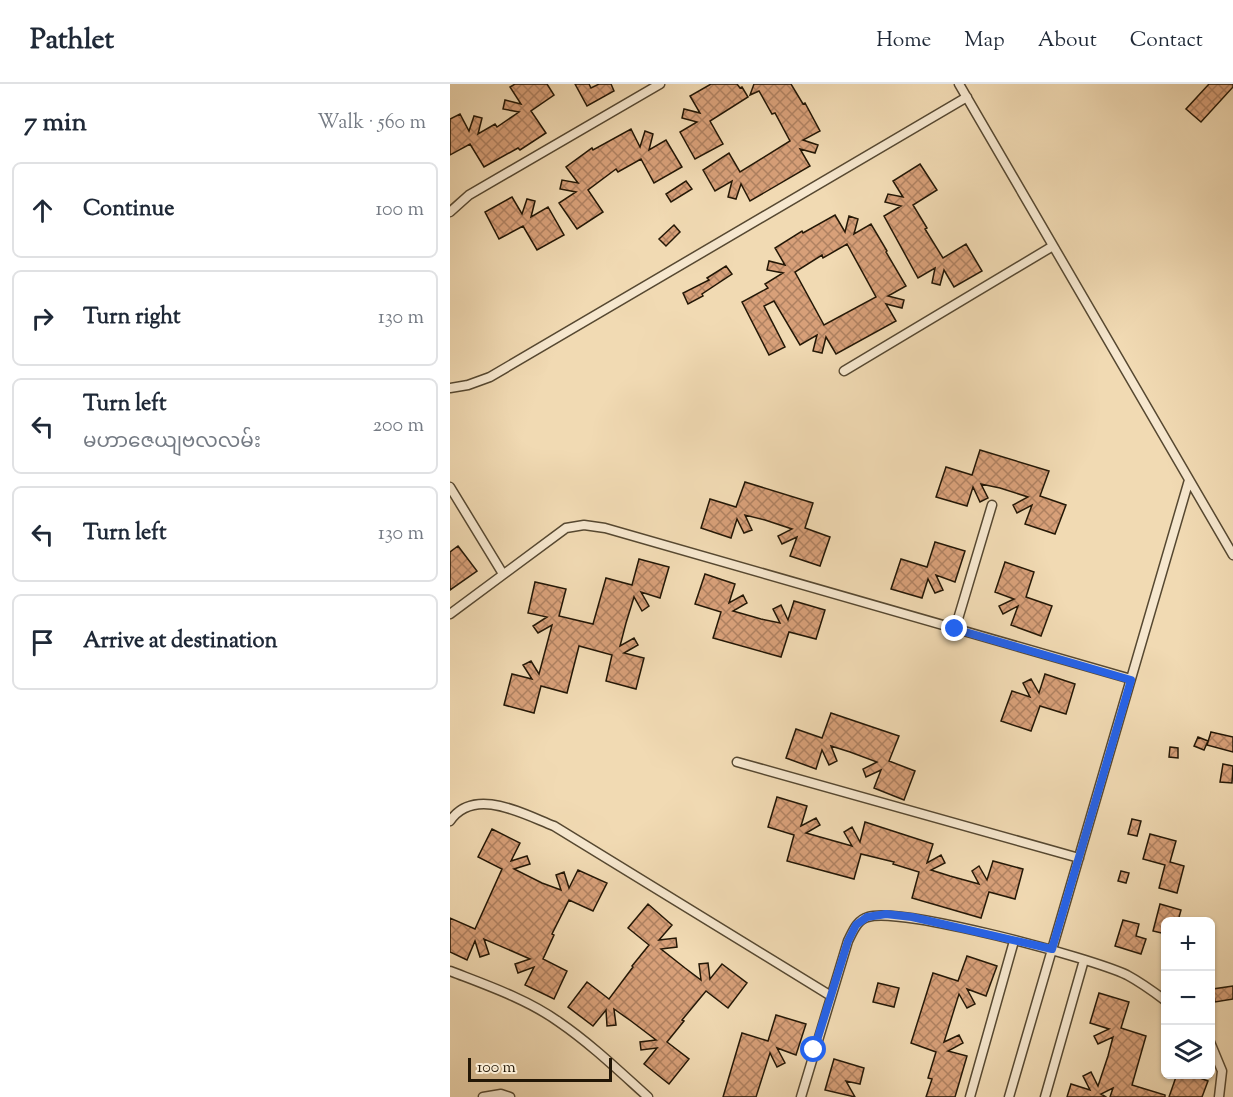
<!DOCTYPE html>
<meta charset="utf-8">
<style>
:root{--surface:#fff;--page:#f2f2f3;--text:#1f2937;--muted:#747a83;--line:#e0e1e3}
body{margin:0;font-family:"Sorts Mill Goudy","Noto Sans Myanmar",serif;background:var(--page);color:var(--text)}
.controls{position:absolute;right:18px;bottom:18px;display:grid;overflow:hidden;border-radius:9px;box-shadow:0 2px 4px #0004}
.controls button{width:54px;height:54px;display:grid;place-items:center;padding:0;border:0;border-bottom:2px solid var(--line);background:var(--surface);color:var(--text);font:30px sans-serif}
.scale{position:absolute;left:18px;bottom:15px;width:144px;box-sizing:border-box;padding-left:6px;border:3px solid #231706;border-top:0;font-size:16px;line-height:21px;white-space:nowrap;color:#231706;-webkit-text-stroke:4px #f6e7ce;paint-order:stroke}
.stop{position:absolute;width:18px;height:18px;margin:-14px;border:4px solid #2563eb;border-radius:50%;background:#fff}
.stop.end{background:#2563eb;border-color:#fff;box-shadow:0 2px 6px #0008}
.list{margin:0;padding:0;list-style:none}
h2{display:flex;justify-content:space-between;align-items:center;height:78px;margin:0;padding:0 24px;font-size:26px}
h2 small{font-size:20px;font-weight:400;color:var(--muted)}
.list li{display:grid;grid-template-columns:39px 1fr auto;gap:18px;align-items:center;box-sizing:border-box;height:96px;margin:0 12px 12px;padding:0 12px;border:2px solid var(--line);border-radius:9px}
.list b{display:block;font-size:22px;white-space:nowrap}
.list p{margin:0;font-size:20px;white-space:nowrap;color:var(--muted)}
.list em{font-size:20px;font-style:normal;color:var(--muted)}
.icon{flex:none;width:33px;height:33px;fill:none;stroke:currentColor;stroke-width:2;stroke-linecap:round;stroke-linejoin:round}
.map{position:relative;flex:none;width:783px;height:1013px;overflow:hidden}
header{display:flex;align-items:center;gap:36px;box-sizing:border-box;height:84px;padding:0 30px;background:var(--surface);border-bottom:2px solid var(--line)}
header strong{font-size:28px}
nav{display:flex;gap:33px;margin-inline-start:auto;font-size:21px}
main{display:flex}
aside{flex:1;background:var(--surface)}
.map>svg:first-child{display:block}
.building{fill:url(#building-cross-hatch);stroke:#231706;stroke-width:1.5;fill-rule:evenodd}
.lines{fill:none;stroke-linecap:round;stroke-linejoin:round}
.minor-casing{stroke:#564831;stroke-width:11}
.minor{stroke:#f6e7ce;stroke-width:8}
.route{stroke:#2563eb;stroke-width:8}
</style>
<header>
<strong>Pathlet</strong>
<nav><a>Home</a><a>Map</a><a>About</a><a>Contact</a></nav>
</header>
<main>
<aside>
<h2>7 min<small>Walk · 560 m</small></h2>
<ul class="list">
<li><svg class="icon" aria-label="ahead" viewBox="0 0 24 24"><path d="M12 20V5M6 11l6-6 6 6"/></svg><div><b>Continue</b></div><em>100 m</em></li>
<li><svg class="icon" aria-label="right" viewBox="0 0 24 24"><path d="M7 20v-9h11M14 6l5 5-5 5"/></svg><div><b>Turn right</b></div><em>130 m</em></li>
<li><svg class="icon" aria-label="left" viewBox="0 0 24 24"><path d="M17 20v-9H6M10 6l-5 5 5 5"/></svg><div><b>Turn left</b><p>မဟာဇေယျဗလလမ်း</p></div><em>200 m</em></li>
<li><svg class="icon" aria-label="left" viewBox="0 0 24 24"><path d="M17 20v-9H6M10 6l-5 5 5 5"/></svg><div><b>Turn left</b></div><em>130 m</em></li>
<li><svg class="icon" aria-label="arrive" viewBox="0 0 24 24"><path d="M6 21V4h12l-3 4 3 4H6"/></svg><div><b>Arrive at destination</b></div></li>
</ul>
</aside>
<div class="map">
<svg width="783" height="1013" viewBox="0 0 783 1013">
<defs>
<pattern id="building-cross-hatch" width="8" height="8" patternUnits="userSpaceOnUse" patternTransform="scale(1.5)"><rect width="8" height="8" fill="#d8a079"/><path d="M0 0l8 8M0 8l8-8" fill="none" stroke="#af8161"/></pattern>
</defs>
<rect width="100%" height="100%" fill="#f1dab3"/>
<filter id="stains"><feTurbulence type="fractalNoise" baseFrequency=".00333" numOctaves="4"/><feColorMatrix values="0 0 0 0 .2 0 0 0 0 .09 0 0 0 0 .02 0 0 0 .5 -.17"/></filter>
<radialGradient id="worn" r=".72"><stop offset=".6" stop-color="#630" stop-opacity="0"/><stop offset="1" stop-color="#630" stop-opacity=".3"/></radialGradient>
<path class="building" d="M65,0h32l7,11 -23,16 15,22 -26,17 -2,-2 -34,19 -14,-23 -20,11v-36l10,-5 9,17 5,-15 8,2 -4,16 17,-10 2,3 22,-15 -16,-3 2,-9 16,4 -11,-17z
M125,0h14l2,4 8,-4h12l3,7 -27,15z
M261,0h26l3,4 2,-1 6,10 -38,24 13,23 -28,15 -15,-27 17,-10 -15,-4 2,-9 16,4 -10,-17z
M304,0h37l12,20 2,-1 15,28 -17,9 15,5 -3,8 -15,-4 10,17 -60,35 -9,-17 -5,15 -8,-2 4,-16 -17,10 -12,-21 26,-17 11,19 50,-31 -15,-28 -3,1 -13,-23 -9,4z
M759,0h24v3l-32,35 -15,-13z
M181,45l9,18 5,-16 8,3 -4,16 17,-10 16,27 -28,16 -13,-24 -23,13 -2,-3 -28,21 15,22 -26,17 -18,-26 17,-11 -16,-3 2,-9 16,3 -12,-16 26,-19 1,2z
M470,80l17,26 -24,15 14,23 -2,1 18,29 23,-14 16,27 -28,16 -10,-17 -4,15 -8,-2 3,-15 -17,10 -34,-62 17,-10 -16,-4 3,-8 15,3 -10,-16z
M236,97l6,8 -21,13 -5,-8z
M62,113l10,17 5,-15 8,2 -4,16 17,-10 16,28 -27,15 -14,-24 -24,13 -14,-27z
M385,131l10,17 4,-16 9,3 -4,15 17,-10 16,27 -1,1 20,34 -18,10 16,4 -2,8 -16,-4 10,17 -60,33 -10,-17 -4,16 -9,-2 4,-16 -17,10 -26,-44 -10,5 21,41 -16,8 -27,-53 26,-14 -3,-4 18,-11 -16,-3 2,-9 16,4 -10,-17 27,-17 1,2zM397,160l29,53 -52,28 -29,-53 27,-17 1,3z
M224,141l6,7 -14,14 -7,-7z
M276,182l6,8 -30,20 1,2 -15,8 -5,-11 26,-13 -2,-2z
M530,366l69,21 -9,25 26,9 -11,29 -30,-10 7,-19 -15,8 -4,-8 15,-8 -28,-9 -19,-4 7,14 -8,4 -7,-15 -6,19 -31,-9 10,-30 26,8z
M295,398l68,21 -8,25 25,9 -10,29 -30,-10 7,-19 -15,7 -4,-8 14,-7 -27,-9 -20,-5 7,15 -8,3 -7,-14 -6,19 -30,-10 9,-29 26,8z
M485,458l30,9 -10,31 -19,-7 7,15 -8,3 -7,-14 -6,19 -31,-9 10,-30 26,8z
M8,462l19,25 -27,19v-38z
M189,475l30,8 -9,31 -19,-6 8,14 -7,5 -8,-14 -8,26 -6,23 14,-8 4,7 -14,8 20,5 -8,31 -30,-8 6,-26 -33,-9 -12,47 -26,-7 -7,27 -30,-8 8,-31 20,5 -9,-14 8,-4 8,13 13,-49 -14,8 -5,-7 14,-9 -19,-4 7,-31 31,7 -7,27 34,8 13,-46 26,7z
M555,478l29,10 -8,25 26,9 -11,30 -30,-11 7,-19 -15,8 -4,-8 15,-7 -19,-7z
M255,490l30,10 -6,19 14,-8 4,8 -14,8 28,8 19,4 -7,-14 8,-4 7,15 6,-19 31,9 -9,29 -27,-7 -8,25 -68,-19 8,-26 -26,-8z
M595,590l30,10 -9,30 -26,-8 -9,25 -30,-10 11,-30 18,6 -7,-14 8,-4 8,14z
M381,629l68,23 -10,25 26,10 -11,29 -30,-12 7,-18 -15,7 -3,-8 14,-7 -27,-10 -19,-6 6,15 -8,4 -7,-15 -6,19 -30,-11 10,-29 26,9z
M761,648l22,5v15l-26,-7z
M748,653l10,4 -4,9 -10,-4z
M720,663l8,1v10l-9,-1z
M773,680l10,2 -1,17 -12,-1z
M327,713l30,9 -6,20 15,-8 4,7 -14,8 46,13 -8,-14 8,-5 8,15 5,-20 68,22 -6,19 14,-8 4,8 -14,7 19,6 29,8 -7,-13 7,-5 8,14 6,-19 30,8 -8,30 -26,-7 -8,26 -69,-20 7,-26 -26,-8 1,-2 -33,-8 -7,25 -67,-18 7,-26 -26,-8z
M682,735l9,2 -4,15 -9,-2z
M42,745l28,14 -9,18 16,-5 3,8 -16,5 28,14 19,7 -5,-15 8,-3 5,16 9,-18 29,13 -14,28 -24,-11 -17,34 2,1 -11,24 24,12 -13,28 -29,-14 9,-18 -16,6 -3,-9 15,-5 -46,-20 5,15 -9,3 -5,-16 -8,19 -17,-8v-34l25,11 27,-60 -24,-12z
M700,750l26,7 -6,21 14,4 -7,27 -18,-5 6,-23 -22,-6z
M671,787l8,2 -3,10 -8,-2z
M198,820l24,21 -13,15 17,-2 1,9 -16,2 24,19 16,12 -2,-16 9,-1 2,16 12,-15 25,19 -19,25 -22,-17 -24,29 2,1 -17,21 22,17 -20,25 -25,-20 13,-16 -16,2 -1,-8 16,-2 -25,-19 -17,-12 2,16 -9,1 -1,-16 -13,16 -25,-19 19,-25 22,17 24,-32 -1,-1 17,-21 -21,-17z
M710,820l21,6 -3,11h-12v13l-13,-3z
M673,836l16,4 -3,12 10,3 -5,15 -26,-8z
M517,872l30,10 -11,30 -19,-7 8,15 -8,4 -8,-14 -9,29 -6,19 15,-7 4,8 -15,8 19,5 -12,41h-29l6,-18 -4,-1 8,-26 -25,-9 22,-70 25,8z
M428,899l21,5 -5,19 -21,-5z
M783,902v13l-18,3 -2,-13z
M649,909l30,9 -8,26 25,8 -14,49 33,10v2h-55l3,-9 -12,6 5,3h-39l4,-13 19,6 -7,-14 8,-4 7,14 10,-30 5,-19 -15,7 -4,-8 15,-7 -19,-6z
M326,931l30,9 -10,31 -19,-7 8,15 -8,4 -7,-14 -14,44h-33l19,-64 26,8z
M384,975l30,9 -4,16 -14,-3 9,16 -30,-7z
M727,990h12l19,7 -6,16h-33z"/>
<g class="lines">
<g class="minor-casing">
<path id="minor" d="M509,0l274,471
M0,128l19,-17 191,-111
M394,287l209,-125
M0,304l18,-3 22,-8 477,-280
M0,403l53,87
M0,530l116,-86 18,-3 21,3 526,151
M505,545l37,-124
M287,678l342,96
M0,737c24,-35 73,-7 104,5l277,170
M0,887c36,14 77,28 109,51 32,22 60,49 89,75
M760,958l12,29 -3,26
M33,1013l18,-3 9,3
M351,1013l47,-156c5,-10 9,-21 20,-24 32,-11 224,41 259,58 13,7 27,17 39,26
M520,1013l44,-156
M559,1013l180,-617
M595,1013l39,-137"/>
</g>
<use href="#minor" class="minor"/>
</g>
<g class="lines">
<path class="route" d="M364,966l34,-109 8,-16 11,-8 19,-3 26,3 140,32 79,-269 -176,-51"/>
</g>
<rect width="100%" height="100%" filter="url(#stains)"/>
<rect width="100%" height="100%" fill="url(#worn)"/>
</svg>
<div class="controls">
<button>+</button>
<button>−</button>
<button><svg class="icon" aria-label="layers" viewBox="0 0 24 24"><path d="M12 4l9 5-9 5-9-5zM3 14l9 5 9-5"/></svg></button>
</div>
<div class="scale">100 m</div>
<div class="stop" style="left:364px;top:966px"></div>
<div class="stop end" style="left:505px;top:545px"></div>
</div>
</main>
